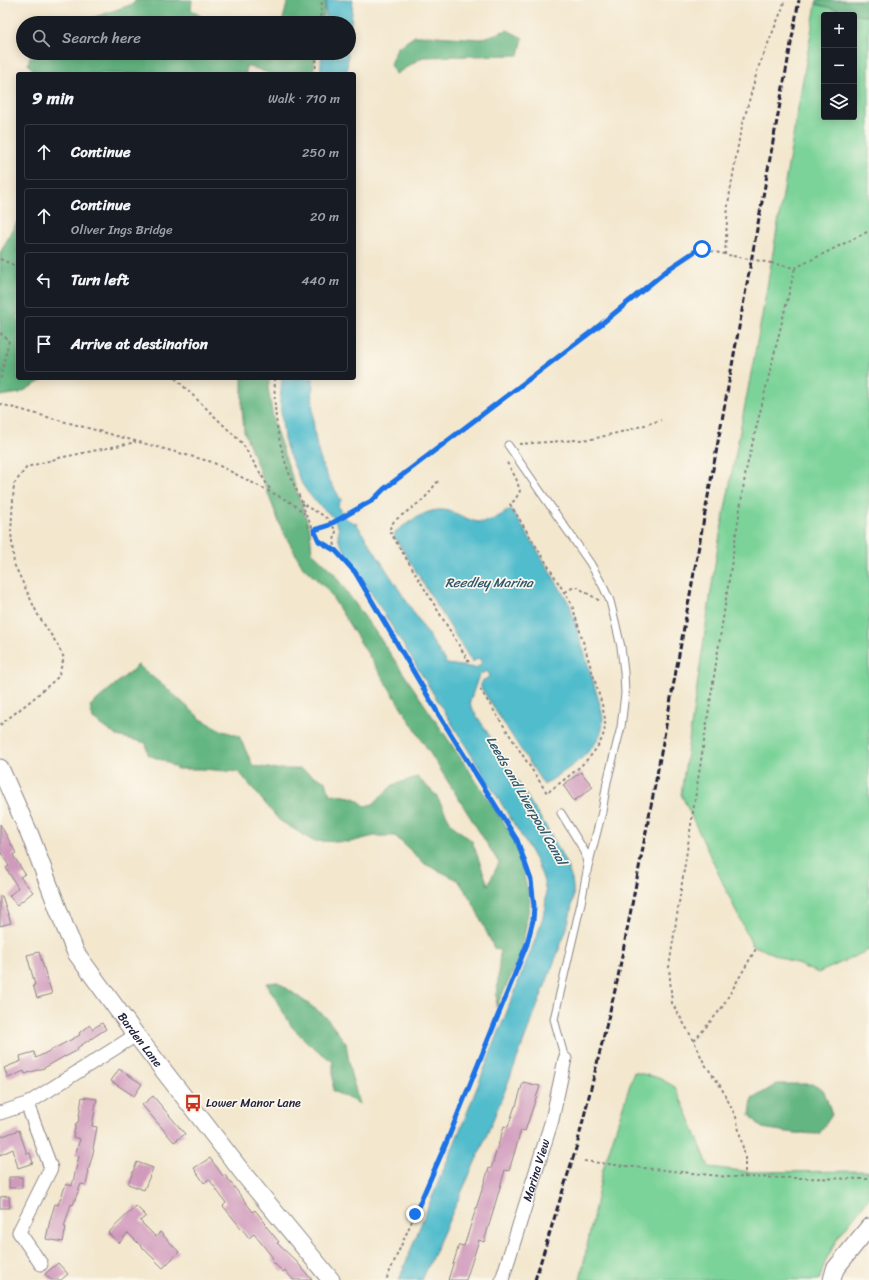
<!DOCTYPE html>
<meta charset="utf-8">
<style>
:root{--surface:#171b24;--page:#20242c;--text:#f1f3f6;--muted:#9ea1a6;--line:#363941}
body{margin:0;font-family:Sriracha,sans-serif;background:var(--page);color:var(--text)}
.controls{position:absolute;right:12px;top:12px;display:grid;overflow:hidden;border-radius:4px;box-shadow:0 2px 10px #0003}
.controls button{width:36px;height:36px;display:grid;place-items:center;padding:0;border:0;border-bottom:1px solid var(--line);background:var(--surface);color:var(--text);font:20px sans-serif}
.stop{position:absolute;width:12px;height:12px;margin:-9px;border:3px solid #1a73e8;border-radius:50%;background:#fff}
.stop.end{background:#1a73e8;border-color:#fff;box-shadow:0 1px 4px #0008}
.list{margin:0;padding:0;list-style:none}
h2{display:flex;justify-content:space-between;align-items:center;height:52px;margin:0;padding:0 16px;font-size:17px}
h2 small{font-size:13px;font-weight:400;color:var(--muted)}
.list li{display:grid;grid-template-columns:26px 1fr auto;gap:12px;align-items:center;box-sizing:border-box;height:56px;margin:0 8px 8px;padding:0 8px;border:1px solid var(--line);border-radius:4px}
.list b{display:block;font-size:15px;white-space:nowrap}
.list p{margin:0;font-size:13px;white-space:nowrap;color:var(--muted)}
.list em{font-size:13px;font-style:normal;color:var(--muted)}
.icon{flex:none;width:22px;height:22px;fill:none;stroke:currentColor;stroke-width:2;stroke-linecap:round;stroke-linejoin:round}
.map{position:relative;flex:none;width:869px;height:1280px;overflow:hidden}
.search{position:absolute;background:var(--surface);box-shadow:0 2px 10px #0003;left:16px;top:16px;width:340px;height:44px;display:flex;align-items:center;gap:10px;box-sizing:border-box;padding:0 14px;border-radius:22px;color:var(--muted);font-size:15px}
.panel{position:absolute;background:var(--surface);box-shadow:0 2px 10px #0003;left:16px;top:72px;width:340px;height:308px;border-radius:4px}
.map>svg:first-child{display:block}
.green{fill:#7bd399;stroke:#4e7a6a;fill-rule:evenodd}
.forest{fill:#64b581;stroke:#436c5e}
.water{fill:#51bccc;stroke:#3a6f84}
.building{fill:#d09abc}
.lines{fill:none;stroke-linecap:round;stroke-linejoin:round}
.service-casing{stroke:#8a8484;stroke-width:9}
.minor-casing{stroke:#8a8484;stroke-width:15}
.tertiary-casing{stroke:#8a8484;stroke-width:19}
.path{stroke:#8a8484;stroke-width:2;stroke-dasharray:3 3;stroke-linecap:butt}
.service{stroke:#fff;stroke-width:7}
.minor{stroke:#fff;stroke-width:13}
.tertiary{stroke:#fff;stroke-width:17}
.rail{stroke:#22223b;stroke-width:3;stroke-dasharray:6 3;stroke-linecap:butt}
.path-bridge{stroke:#8a8484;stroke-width:2;stroke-dasharray:3 3;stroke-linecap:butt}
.route{stroke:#1a73e8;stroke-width:5}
.labels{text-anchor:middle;stroke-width:3.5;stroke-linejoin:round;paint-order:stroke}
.street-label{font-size:12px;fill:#22223b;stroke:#fbf7ec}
.poi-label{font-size:12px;fill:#22223b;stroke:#fbf7ec;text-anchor:start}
.water-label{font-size:13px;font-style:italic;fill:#32586e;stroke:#fbf7ec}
</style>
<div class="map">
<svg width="869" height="1280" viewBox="0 0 869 1280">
<rect width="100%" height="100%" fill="#fbf7ec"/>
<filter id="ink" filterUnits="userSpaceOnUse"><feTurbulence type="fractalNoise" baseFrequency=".025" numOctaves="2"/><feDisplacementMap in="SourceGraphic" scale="8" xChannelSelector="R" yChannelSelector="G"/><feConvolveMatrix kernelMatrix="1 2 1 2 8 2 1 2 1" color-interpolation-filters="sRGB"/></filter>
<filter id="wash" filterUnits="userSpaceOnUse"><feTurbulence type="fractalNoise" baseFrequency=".012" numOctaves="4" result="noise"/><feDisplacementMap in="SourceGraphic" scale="16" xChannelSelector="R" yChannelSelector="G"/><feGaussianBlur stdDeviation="0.9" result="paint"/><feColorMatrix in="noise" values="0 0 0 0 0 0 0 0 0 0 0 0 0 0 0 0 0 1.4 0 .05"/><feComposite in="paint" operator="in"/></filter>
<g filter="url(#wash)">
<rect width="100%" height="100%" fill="#f3e7ce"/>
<path class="green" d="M816,4l42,11 11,1v934l-51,23 -66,-28 -71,-151 36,-243 45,-235zM824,15h30v102h-30z
M634,1072l25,6 16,9 12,26 22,54 42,5 118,-1v27l-30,38 -13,24 -7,20h-239l23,-111z"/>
<path class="forest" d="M136,0h56l-1,10 19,12 6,1h-138l55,-19z
M288,0h38l-4,23h-40z
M817,0h52v16l-10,-1 -43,-11z
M507,30l16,8 -4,17 -96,2 -27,17 -6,-10 7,-16 18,-12h20l46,3z
M31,53h285l-3,21h-42l-25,-9v9h-210l-8,-10z
M18,220v158h28l-26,15 -20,3v-143z
M242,378h28l-2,9 6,37 36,106 2,22 20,19 47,66 122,181 16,26 13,57 -9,55 -25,51 4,-56 -6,-3 -22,-47 -14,-21 -33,-16 -30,-28h-21l-24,6 -37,-1 -34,-21 -40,-48 -37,-3h-25l-12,-8 -17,-6 -2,-12 -29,-7 -24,-17 -3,-13 48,-41 34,28 29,26 20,11 18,6 14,30 22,3h25l26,13 4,13 4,-1 21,4 10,8 8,-2 20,-19 24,-8 19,18 16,30 20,16 16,44 11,-22 -172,-274 -24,-22 -21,-37 -38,-99 -2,-22z
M278,982l47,34 21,27 5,32 9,29 -27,-13v-29l-25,-19 -16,-16 -26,-44z
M777,1084h35l12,7 8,24 -13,19 -25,-1 -32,-5 -12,-13 2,-16z"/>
<path class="water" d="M326,0h27l-4,46v-23h-24z
M322,53h26l-1,21h-27z
M282,378h31c-1,32 -1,66 13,95 4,9 10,18 15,27l-3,5c3,10 8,16 18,18l91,141 29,4 6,-5 -3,-5 -7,4 -78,-126 1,-4c13,-9 30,-23 47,-22 15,0 31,17 47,11 8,-3 15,-8 22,-12l22,34 37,62 31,103c1,4 2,9 2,13 0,29 -38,49 -59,64l-63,-97v-6l9,-6 -3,-5 -8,4 -9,26 1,6c21,32 41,65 61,98 14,21 33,51 40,75 4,16 -2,35 -6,51l-62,162 -23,56 -59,131h-23l24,-61 44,-106 72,-183c2,-8 5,-16 6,-24 4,-22 -7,-42 -18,-61l-188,-304 -1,-7 1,-5 -6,-12 -14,-12 -10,-11 -7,-10 -14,-32 -4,-13 -4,-38z"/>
<g id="blocks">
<path class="building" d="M581,772l12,15 -19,14 -11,-16z
M0,824l16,29 -3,2 12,19 -5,3 13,15 -16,13 -8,-9 9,-8 -12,-20 3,-2 -9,-15z
M0,896h2l9,27 -11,3z
M39,952l13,42 -15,4 -4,-13h2l-8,-30z
M102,1023l4,6 -29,19 1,2 -13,7v-1l-21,12 -19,6 -1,-3 -16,7 -4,-10 17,-7 -1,-5 14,-4 2,6 44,-23 -1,-2 11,-8 2,4z
M119,1069l23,15 -8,12 -23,-15z
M523,1082l17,4 -15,45 -4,-1 -12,41 -4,-1 -21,72 -5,-2 -13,40h-18l11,-35 5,1 25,-78 2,1 13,-43 4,1 7,-21h1z
M153,1096l32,38 -11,8 -32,-37z
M82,1097l15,2 -5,27 5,1 -4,22 1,1 -6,21h1l-3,14 -5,-1 -8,21 -2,-1 -7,23h2l-3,15 -17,-3 4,-19 5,-16 3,1 8,-21 6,2 7,-30 -4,-1 5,-16 -7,-2 3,-14h2z
M19,1130l8,24 3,-1 3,10 -15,5 -5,-19 -13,6v-18z
M210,1158l13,18 2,-1 28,37 2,-2 11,14 -1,1 14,17 -2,1 19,18 16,19h-19l-8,-10 -2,2 -12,-12 2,-2 -19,-24 -5,4 -3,-4 -23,-28 3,-3 -17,-24 -5,4 -10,-15z
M137,1162l16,6 -9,22 -16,-6z
M9,1177h13v11h-13z
M9,1196l1,12h-10v-11z
M136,1206l10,10 -6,5 16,16 4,-5 19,20 -16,16 -35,-35 -9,10 -11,-10z
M58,1263l10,11 -7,6h-10l-6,-6z"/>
</g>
</g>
<g filter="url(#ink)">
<use href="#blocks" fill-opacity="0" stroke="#8a8484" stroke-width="1"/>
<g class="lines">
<g class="service-casing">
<path id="service" d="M508,445l82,118 13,23 7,15 5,20 6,26 3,25 1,22 -4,33 -14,55 -5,30 -14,54 -7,37 -27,116 11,40
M561,813l24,39 2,12"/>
</g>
<g class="minor-casing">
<g id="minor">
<path d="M27,1104l24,64 -32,64 22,32"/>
<path d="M0,1113l27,-9 109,-69"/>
<path id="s1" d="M502,1280l50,-160 13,-61"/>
</g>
</g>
<g class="tertiary-casing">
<g id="tertiary">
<path id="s2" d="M0,768l30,67 35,92 11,26 60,82 110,142 85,103"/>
<path d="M832,1280l3,-11 34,-42"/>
</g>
</g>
<path class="path" d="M320,23l2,-23
M315,74l2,-21
M725,255l3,-51 12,-70 18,-66 25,-61 1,-7
M0,259l18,8
M771,263l24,5 74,-37
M0,333l9,7 -9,41
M175,378l67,65 29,48
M275,378c-2,37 4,73 19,107 3,5 5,12 8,17 5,7 16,9 23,15 5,3 8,10 11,14l-2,10 2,10
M0,404l212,58 80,41 13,11
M519,444l73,-5 33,-8 36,-11
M438,481l-14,18 -30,22 -5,9 80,132
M302,503l4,12 13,26 17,10 19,22 84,142 78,125 14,40 3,26 -1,14 -6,24 -80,197 -61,139
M350,513l23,-13 11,-11 211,-160 75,-61 27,-18 5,-1 31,7
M314,530l13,-4
M565,592l9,-5h3l23,14
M480,689l67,104c21,-17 61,-42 58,-73 0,-4 -2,-8 -2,-12l-31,-103 -62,-101 5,-4 5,-9 -4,-13 -10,-17
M0,725l33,-26 25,-22 6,-19 -7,-14 -19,-29 -24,-51 -3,-32 3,-48 13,-17 32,-9 77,-16
M694,1041l27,-32 36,-62
M584,1161l32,4 113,12 140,2
M745,1178v-21l-9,-40 -15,-30 -17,-24 -10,-22 -22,-38 -3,-36 77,-497 49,-202"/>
<use href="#service" class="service"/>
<use href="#minor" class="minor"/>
<use href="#tertiary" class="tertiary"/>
<path class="rail" d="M535,1280l42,-135 40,-163 39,-202 143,-780"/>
<path class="path-bridge" d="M733,256l38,7
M327,526l23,-13"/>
</g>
</g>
<g class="lines" filter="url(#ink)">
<path class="route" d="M415,1214l32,-73 80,-197 6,-24 1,-14 -3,-26 -14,-40 -78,-125 -84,-143 -19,-21 -17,-10 -5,-11 13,-4 46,-26 11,-11 211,-160 75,-61 27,-18 5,-1"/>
</g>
<defs>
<g id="bus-bare" transform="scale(1.38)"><path d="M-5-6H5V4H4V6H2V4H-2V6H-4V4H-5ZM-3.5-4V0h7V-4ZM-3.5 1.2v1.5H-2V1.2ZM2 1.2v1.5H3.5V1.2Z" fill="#c8321e" stroke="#fbf7ec" stroke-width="2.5" paint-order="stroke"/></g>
</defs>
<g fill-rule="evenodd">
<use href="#bus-bare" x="193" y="1103"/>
</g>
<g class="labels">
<g class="street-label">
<text dy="4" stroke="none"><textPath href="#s2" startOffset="308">Barden Lane</textPath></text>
<text dy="4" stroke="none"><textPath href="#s1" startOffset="115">Marina View</textPath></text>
</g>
<g class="poi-label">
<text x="206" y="1107">Lower Manor Lane</text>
</g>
<g class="water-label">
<text x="489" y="587">Reedley Marina</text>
<text transform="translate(527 800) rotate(60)" y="5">Leeds and Liverpool Canal</text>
</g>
</g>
</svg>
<div class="controls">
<button>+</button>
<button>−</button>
<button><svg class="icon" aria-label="layers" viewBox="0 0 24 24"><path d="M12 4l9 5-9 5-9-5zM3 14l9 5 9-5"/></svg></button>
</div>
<div class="stop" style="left:702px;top:249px"></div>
<div class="stop end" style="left:415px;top:1214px"></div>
<div class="search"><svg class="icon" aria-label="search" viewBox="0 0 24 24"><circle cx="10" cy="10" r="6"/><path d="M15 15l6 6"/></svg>Search here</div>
<section class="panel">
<h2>9 min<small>Walk · 710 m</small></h2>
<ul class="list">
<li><svg class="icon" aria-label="ahead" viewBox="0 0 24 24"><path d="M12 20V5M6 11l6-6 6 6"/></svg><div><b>Continue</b></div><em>250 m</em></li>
<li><svg class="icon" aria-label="ahead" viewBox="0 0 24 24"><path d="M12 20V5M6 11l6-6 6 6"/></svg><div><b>Continue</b><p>Oliver Ings Bridge</p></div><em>20 m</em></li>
<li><svg class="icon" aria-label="left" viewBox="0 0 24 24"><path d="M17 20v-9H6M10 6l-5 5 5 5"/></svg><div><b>Turn left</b></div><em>440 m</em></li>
<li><svg class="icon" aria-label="arrive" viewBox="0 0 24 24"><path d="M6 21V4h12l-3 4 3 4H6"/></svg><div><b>Arrive at destination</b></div></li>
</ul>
</section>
</div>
